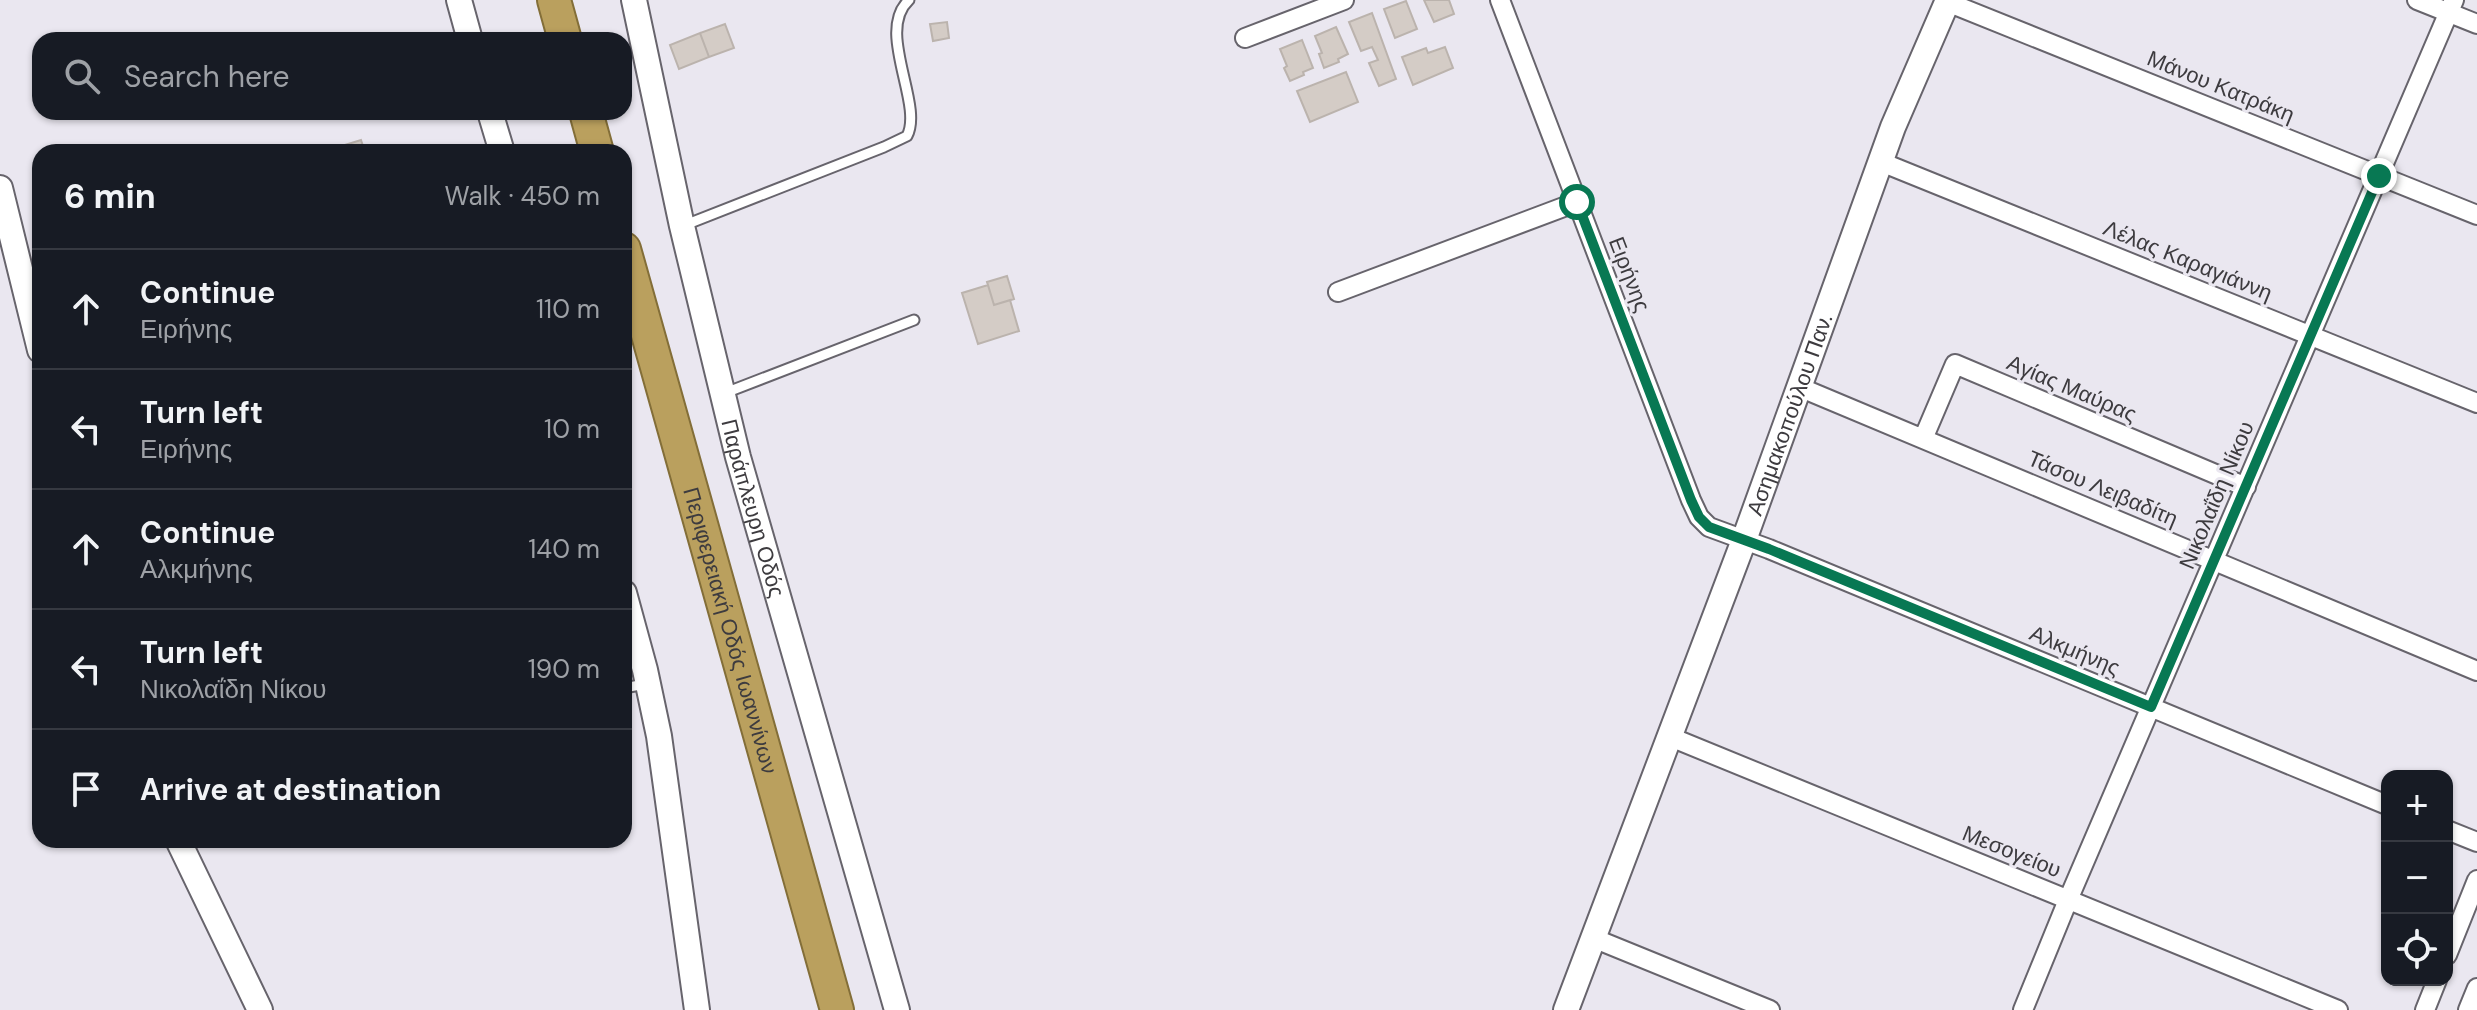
<!DOCTYPE html>
<meta charset="utf-8">
<style>
:root{--surface:#171b24;--page:#20242c;--text:#f1f3f6;--muted:#9ea1a6;--line:#363941}
body{margin:0;font-family:"DM Sans",sans-serif;background:var(--page);color:var(--text)}
.controls{position:absolute;right:24px;bottom:24px;display:grid;overflow:hidden;border-radius:16px;box-shadow:0 2px 6px #0004}
.controls button{width:72px;height:72px;display:grid;place-items:center;padding:0;border:0;border-bottom:2px solid var(--line);background:var(--surface);color:var(--text);font:40px sans-serif}
.stop{position:absolute;width:24px;height:24px;margin:-18px;border:6px solid #087853;border-radius:50%;background:#fff}
.stop.end{background:#087853;border-color:#fff;box-shadow:0 2px 8px #0008}
.list{margin:0;padding:0;list-style:none}
h2{display:flex;justify-content:space-between;align-items:center;height:104px;margin:0;padding:0 32px;font-size:34px}
h2 small{font-size:26px;font-weight:400;color:var(--muted)}
.list li{display:grid;grid-template-columns:52px 1fr auto;gap:24px;align-items:center;box-sizing:border-box;height:120px;padding:0 32px;border-top:2px solid var(--line)}
.list b{display:block;font-size:30px;white-space:nowrap}
.list p{margin:0;font-size:26px;white-space:nowrap;color:var(--muted)}
.list em{font-size:26px;font-style:normal;color:var(--muted)}
.icon{flex:none;width:44px;height:44px;fill:none;stroke:currentColor;stroke-width:2;stroke-linecap:round;stroke-linejoin:round}
.map{position:relative;flex:none;width:2477px;height:1010px;overflow:hidden}
.search{position:absolute;background:var(--surface);box-shadow:0 2px 6px #0004;left:32px;top:32px;width:600px;height:88px;display:flex;align-items:center;gap:20px;box-sizing:border-box;padding:0 28px;border-radius:24px;color:var(--muted);font-size:30px}
.panel{position:absolute;background:var(--surface);box-shadow:0 2px 6px #0004;left:32px;top:144px;width:600px;height:704px;border-radius:24px}
.map>svg:first-child{display:block}
.building{fill:#d4ccc6;stroke:#bbb3ad;stroke-width:2}
.lines{fill:none;stroke-linecap:round;stroke-linejoin:round}
.service-casing{stroke:#67646c;stroke-width:13}
.minor-casing{stroke:#67646c;stroke-width:22}
.tertiary-casing{stroke:#67646c;stroke-width:28}
.trunk-casing{stroke:#836e38;stroke-width:36}
.service{stroke:#fff;stroke-width:9}
.minor{stroke:#fff;stroke-width:18}
.tertiary{stroke:#fff;stroke-width:24}
.trunk{stroke:#baa05e;stroke-width:32}
.route{stroke:#087853;stroke-width:10}
.labels{text-anchor:middle;stroke-width:6;stroke-linejoin:round;paint-order:stroke}
.street-label{font-size:22px;fill:#3d3b3f;stroke:#eae7f0}
</style>
<div class="map">
<svg width="2477" height="1010" viewBox="0 0 2477 1010">
<rect width="100%" height="100%" fill="#eae7f0"/>
<path class="building" d="M1424,0h25l5,14 -20,8z
M1406,1l11,28 -22,9 -11,-29z
M1372,13l24,66 -17,7 -10,-23 9,-3 -6,-13 -11,4 -12,-29z
M947,22l2,16 -16,3 -3,-17z
M725,24l9,24 -25,9 -9,-24z
M1336,27l12,27 -10,5 1,3 -15,6 -5,-14 3,-1 -7,-17z
M700,33l9,24 -30,12 -9,-24z
M1302,40l11,28 -10,4 1,3 -14,6 -6,-13 3,-2 -7,-17z
M1445,47l8,21 -40,17 -11,-28 24,-9 2,5z
M1346,72l12,30 -48,20 -13,-31z
M361,140l4,12h-43z
M1007,276l7,23 -20,6 -7,-23z
M988,285l6,20 16,-5 9,31 -41,13 -16,-51z"/>
<g class="lines">
<g class="service-casing">
<path id="service" d="M685,225l199,-78 23,-11c17,-32 -32,-105 2,-136
M725,393l189,-73
M624,688l21,-4"/>
</g>
<g class="minor-casing">
<path id="minor" d="M1500,0l191,500 8,17 10,10 60,22 618,256
M2417,0l60,24
M1947,2l530,213
M1245,38l99,-38
M1881,162l596,241
M1338,292l239,-90
M1799,387l678,284
M1923,439l32,-75 291,123
M1668,736l670,274
M2447,830l30,12
M1593,938l177,72
M2447,955l30,-75
M2023,1010l45,-110 386,-900
M2425,1010l12,-30
M2468,1010l9,-22"/>
</g>
<g class="tertiary-casing">
<g id="tertiary">
<path d="M459,0l11,40"/>
<path id="s1" d="M634,0l48,226 56,231 159,553"/>
<path d="M490,112l12,40"/>
<path d="M0,188l40,162"/>
<path d="M624,593l21,77 14,66 38,274"/>
<path d="M178,840l82,170"/>
<path id="s2" d="M1566,1010l178,-470 149,-413 55,-127"/>
</g>
</g>
<g class="trunk-casing">
<g id="trunk">
<path d="M554,0l11,40"/>
<path d="M586,112l11,40"/>
<path id="s3" d="M624,249l213,761"/>
</g>
</g>
<use href="#service" class="service"/>
<use href="#minor" class="minor"/>
<use href="#tertiary" class="tertiary"/>
<use href="#trunk" class="trunk"/>
</g>
<g class="lines">
<path class="route" d="M1577,202l114,298 8,17 10,10 60,22 382,158 228,-531"/>
</g>
<g class="labels">
<g class="street-label">
<text transform="translate(2221 86) rotate(22)" y="8">Μάνου Κατράκη</text>
<text transform="translate(2188 260) rotate(22)" y="8">Λέλας Καραγιάννη</text>
<text transform="translate(1630 274) rotate(69)" y="8">Ειρήνης</text>
<text transform="translate(2072 388) rotate(23)" y="8">Αγίας Μαύρας</text>
<text dy="8" stroke="none"><textPath href="#s2" startOffset="636">Ασημακοπούλου Παν.</textPath></text>
<text transform="translate(2103 488) rotate(23)" y="8">Τάσου Λειβαδίτη</text>
<text transform="translate(2216 495) rotate(-67)" y="8">Νικολαΐδη Νίκου</text>
<text dy="8" stroke="none"><textPath href="#s1" startOffset="522">Παράπλευρη Οδός</textPath></text>
<text dy="8" stroke="none"><textPath href="#s3" startOffset="396">Περιφερειακή Οδός Ιωαννίνων</textPath></text>
<text transform="translate(2075 650) rotate(23)" y="8">Αλκμήνης</text>
<text transform="translate(2012 851) rotate(22)" y="8">Μεσογείου</text>
</g>
</g>
</svg>
<div class="controls">
<button>+</button>
<button>−</button>
<button><svg class="icon" aria-label="locate" viewBox="0 0 24 24"><circle cx="12" cy="12" r="6"/><path d="M12 2v4M12 18v4M2 12h4M18 12h4"/></svg></button>
</div>
<div class="stop" style="left:1577px;top:202px"></div>
<div class="stop end" style="left:2379px;top:176px"></div>
<div class="search"><svg class="icon" aria-label="search" viewBox="0 0 24 24"><circle cx="10" cy="10" r="6"/><path d="M15 15l6 6"/></svg>Search here</div>
<section class="panel">
<h2>6 min<small>Walk · 450 m</small></h2>
<ul class="list">
<li><svg class="icon" aria-label="ahead" viewBox="0 0 24 24"><path d="M12 20V5M6 11l6-6 6 6"/></svg><div><b>Continue</b><p>Ειρήνης</p></div><em>110 m</em></li>
<li><svg class="icon" aria-label="left" viewBox="0 0 24 24"><path d="M17 20v-9H6M10 6l-5 5 5 5"/></svg><div><b>Turn left</b><p>Ειρήνης</p></div><em>10 m</em></li>
<li><svg class="icon" aria-label="ahead" viewBox="0 0 24 24"><path d="M12 20V5M6 11l6-6 6 6"/></svg><div><b>Continue</b><p>Αλκμήνης</p></div><em>140 m</em></li>
<li><svg class="icon" aria-label="left" viewBox="0 0 24 24"><path d="M17 20v-9H6M10 6l-5 5 5 5"/></svg><div><b>Turn left</b><p>Νικολαΐδη Νίκου</p></div><em>190 m</em></li>
<li><svg class="icon" aria-label="arrive" viewBox="0 0 24 24"><path d="M6 21V4h12l-3 4 3 4H6"/></svg><div><b>Arrive at destination</b></div></li>
</ul>
</section>
</div>
